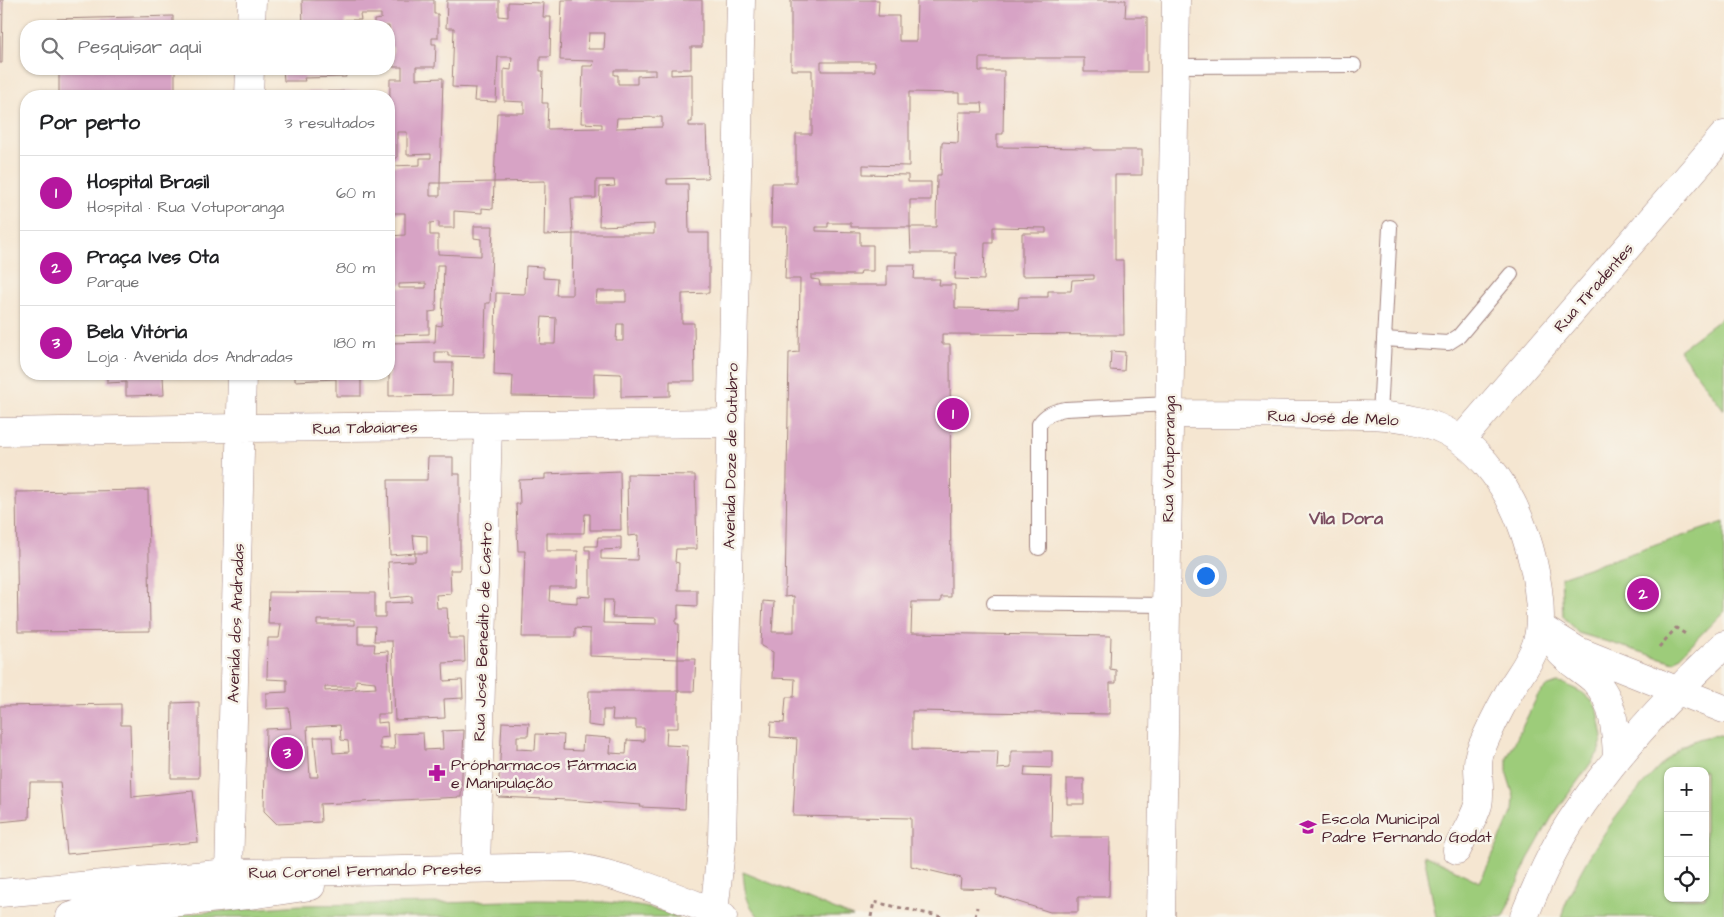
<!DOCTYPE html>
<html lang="pt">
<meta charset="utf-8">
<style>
:root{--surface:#fff;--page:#f2f2f2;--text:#202124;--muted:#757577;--line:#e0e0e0;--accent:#b5179e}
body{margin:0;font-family:"Architects Daughter",sans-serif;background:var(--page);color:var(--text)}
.controls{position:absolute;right:15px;bottom:15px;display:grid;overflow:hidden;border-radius:10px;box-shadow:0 1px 4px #0004}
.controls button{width:45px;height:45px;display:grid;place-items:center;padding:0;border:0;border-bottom:1px solid var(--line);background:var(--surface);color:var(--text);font:25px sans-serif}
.you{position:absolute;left:1205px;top:575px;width:18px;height:18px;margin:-12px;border:4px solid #fff;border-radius:50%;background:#1a73e8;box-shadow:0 0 0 8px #1a73e833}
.badge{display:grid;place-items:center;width:32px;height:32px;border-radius:50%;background:var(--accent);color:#fff;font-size:16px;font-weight:700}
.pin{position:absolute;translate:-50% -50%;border:2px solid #fff;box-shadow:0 1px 5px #0006}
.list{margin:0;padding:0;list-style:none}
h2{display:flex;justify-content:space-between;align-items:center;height:65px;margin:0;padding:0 20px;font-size:21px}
h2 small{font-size:16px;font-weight:400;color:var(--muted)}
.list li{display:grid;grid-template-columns:32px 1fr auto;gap:15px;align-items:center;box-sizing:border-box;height:75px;padding:0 20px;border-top:1px solid var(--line)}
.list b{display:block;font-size:19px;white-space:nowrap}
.list p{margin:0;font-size:16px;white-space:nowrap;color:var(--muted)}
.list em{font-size:16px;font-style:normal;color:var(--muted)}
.icon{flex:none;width:28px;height:28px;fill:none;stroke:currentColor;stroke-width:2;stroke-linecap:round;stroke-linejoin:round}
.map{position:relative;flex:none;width:1724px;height:917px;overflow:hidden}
.search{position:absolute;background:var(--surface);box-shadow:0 1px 4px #0004;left:20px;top:20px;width:375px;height:55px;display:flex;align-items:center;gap:12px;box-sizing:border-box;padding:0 18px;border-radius:20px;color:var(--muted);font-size:19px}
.panel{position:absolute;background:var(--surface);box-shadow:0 1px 4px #0004;left:20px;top:90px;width:375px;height:290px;border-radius:20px}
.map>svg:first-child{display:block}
.green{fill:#9dcc7a;stroke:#747652;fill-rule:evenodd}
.building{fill:#d7a3c5;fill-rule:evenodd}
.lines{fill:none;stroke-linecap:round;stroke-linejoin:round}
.lane-casing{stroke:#a0827e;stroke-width:16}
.street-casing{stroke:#a0827e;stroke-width:29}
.secondary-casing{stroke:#a0827e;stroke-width:29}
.path{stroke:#a0827e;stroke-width:3;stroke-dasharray:4 4;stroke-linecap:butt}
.lane{stroke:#fff;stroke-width:14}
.street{stroke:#fff;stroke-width:28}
.secondary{stroke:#fff;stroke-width:28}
.labels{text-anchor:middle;stroke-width:5;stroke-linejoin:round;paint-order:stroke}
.street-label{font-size:16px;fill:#4a1f2b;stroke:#f7f3e8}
.poi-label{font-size:16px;fill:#4a1f2b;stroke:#f7f3e8;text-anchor:start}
.neighbourhood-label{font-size:18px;font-weight:bold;fill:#7b4d61;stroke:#f7f3e8}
</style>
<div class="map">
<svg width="1724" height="917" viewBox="0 0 1724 917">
<rect width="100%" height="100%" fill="#f7f3e8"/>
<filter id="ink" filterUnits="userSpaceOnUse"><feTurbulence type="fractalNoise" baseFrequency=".02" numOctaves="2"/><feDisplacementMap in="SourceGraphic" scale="10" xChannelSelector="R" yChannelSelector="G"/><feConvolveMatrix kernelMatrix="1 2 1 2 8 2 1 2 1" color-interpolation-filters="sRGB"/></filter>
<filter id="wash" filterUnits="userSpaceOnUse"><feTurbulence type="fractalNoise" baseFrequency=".0096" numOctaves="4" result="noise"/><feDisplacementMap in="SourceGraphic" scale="20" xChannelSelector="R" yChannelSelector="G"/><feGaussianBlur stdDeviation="1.12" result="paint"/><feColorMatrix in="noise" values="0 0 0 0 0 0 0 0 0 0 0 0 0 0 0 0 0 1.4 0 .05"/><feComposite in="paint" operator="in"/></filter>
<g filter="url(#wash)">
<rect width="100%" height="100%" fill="#f5e6d1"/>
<path class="green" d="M1724,316v94l-45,-60z
M1724,522v89l-50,51 -96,-29 -15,-17 -2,-39z
M1557,683l8,1 18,9 10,9 5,9 5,26 -5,16 -46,64 -24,42 -25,58h-67l-12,-62 56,27 33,-71 1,-14 -7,-23v-16l31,-63 8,-8z
M1720,735l4,1v181h-163c17,-51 50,-97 86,-137 11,-11 23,-25 36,-34 12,-7 24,-10 37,-11zM1668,771h37v127h-37z
M743,872l110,45h-94c-14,-15 -14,-26 -16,-45z
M537,900c49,1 97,0 143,17h-539l160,-12 142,-2z"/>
<g id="blocks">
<path class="building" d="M0,0h3l-1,63h-2z
M302,0h132v14h4v24h-6v6h4l-1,23h-19v12l27,-1 -3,105h-10v13h10v-13l54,-1 -1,27 -11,-1v5l-28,-2v17h-15v-6l-9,1v12h8v19l43,2v-17l-7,-1v-12h19l-3,77h-4l-2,54 -36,-1v-4h-13v11h18l-1,32 -63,1v-53l46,-1 1,-17 6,1 2,-61h-7l-1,46 -7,1v22l-40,1v-99l16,-1v-22h-16v-47l31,-1v-7h11v-4l-24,1v-23h-10v26h-8l1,-79h12v-12h-9v-20h-4v-21h-15v-6l7,-1v-5h-21l1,6h-16l1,6h-43zM426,283v5h-27v-4z
M447,0h52v16l9,1v-15l36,1 -1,14h8l-1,40h-10v14h3l-1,32h6l-1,26 55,-1v-4l-21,-1 2,-57h10l1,-5 -34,-1 2,-60h140v47h-11v22h-20v6l21,-1v48h-3v4h17l2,52 -41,1v5h21l1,49h20v60l-27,1v29h12l1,58h-25v15l-49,1v-23l-27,-1v24l-82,-1 1,-20 -19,-1 2,-82 29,1 1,-28 17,1v11l14,1 -1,16h16l1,-61h81v-10l-55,2 1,-39 15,-1 -1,-6h-18v18h-25l2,36 -29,1 1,-54 -51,1 3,-69h27v-11l-20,-1v-32l7,1 1,-13h-14l-2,45 -22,-1 1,-13 -23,-1 2,-59h-8zM589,33h16l-1,16h-16zM614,70h41v5l-18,1v8h-19v-9h-4zM662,117v10l-46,1 1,-10zM597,291h29v11h-30zM542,317l14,1 -1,26h-15zM617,324h6v17h-7z
M791,0h88l-1,16h21v25h17l1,-41h209l-1,17h22v55h-63v-14h-105v13h25l-1,63h-6v13l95,1 1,2h49v25h-27v85h8l1,75 -182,-1v10h8l1,253h-10v5h-29l-1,31 200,3 -1,33 6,1v13h-6v31l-198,-3v39l86,1 -1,18 14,-1v-17h41v17l-27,-1 -1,9 28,1 -1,60h59l-1,60h-31v15h-28l-54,-17 1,-6 -37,-1 1,-10 -50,-12v-48l-118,-2 4,-77 -27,-2 1,-15 13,1 2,-26h8l1,-18 -23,-1 1,-26 -12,-6 2,-45 11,1 -2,30h22v-36l-9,1 4,-244 10,-1 1,-73h-15l2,-52h-16l1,-44h24v-49h16v-64h-21zM821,62h54v9h-54zM909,92l50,1v10h23l1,9h-24l-1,31 -16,-1 -1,33h-4l-1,52h-26l1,26h45l-1,26 29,1 1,-37h8v-16l53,1v5h-24v43l72,-1v4l-22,1 -1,11h-23v6h-29l-1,12 -63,-1v-23h-16l1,-6h-26l1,-14h-28v20h-67l-1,-5 -8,-1v-4h49l1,-4h12v-26h-13v-13l-44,-1v-4h12v-4h23v4h59v-27h21v-18h-23v-7l-45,-1v-9l46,1z
M173,16v10h-116v-7z
M66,69h109v27h-116v-25h7z
M283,69h80v1l-18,1 1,6 -42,1 1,3h-21z
M370,91l1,2h9v3h-78v-4z
M1111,351l14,1 -1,19 -14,-1z
M107,374h59l1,2h-4l1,19 -38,1v-14l-19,1z
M295,374h85v4l-19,1v17h-25v-17l-41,2z
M428,457h25v17h7v96h-10l1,24 -15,1 1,13h10l2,30h15l1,24 -22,1 1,18 18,-1 1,18 -19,1 1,19 -50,2 -3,-79h-18l1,-15h-17v18h17l-1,8 14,-1 2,63h-13v9l10,-1 1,15 -8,1v11h15l-1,-15 29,-1 1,17 19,-1 -1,-18 22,-1 -3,67 -141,7 1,18 -44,2 -13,-13 2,-82 25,-1 -2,-20 -23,1v-16l21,-1v-12l-20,-1 1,-41h11l2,-14h-13l1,-32 106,1v24h10v-14l27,-1v-6l-22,2 -2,-36 27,-1v-8h12v-17l-14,-1 2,18 -25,2 -2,-75h39zM317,620h37v5h-37zM356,680l19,2 1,6 -51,3v-4h31zM340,725l1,15 7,1 1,11 -16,1 -1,-16h-18l4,40h-8l-3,-50z
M620,471l1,59h-31v-16h-5l-1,19h-37v18h31l-1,36h-27l-1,14 28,2v-7l13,1v-47h-5v-4h12l1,-9h23v12l-20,1v9l36,1 1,-25 -10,1 -1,-62 68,1 2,74h-21l-1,13 4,1 -1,27h19v16l-19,-1v14h-2v5h3l-1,35 -88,-3v-27l-15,-1v9h-53l3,-86h-7l-2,-47h4l-1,-24 26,-1v-5zM604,600h9l-1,17 44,1v6l-53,-1z
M148,490l2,141 -132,1 -2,-140z
M678,659h18l-2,32h-16z
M589,691h89v37h-11l-1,17 22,1 -3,63 -45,-2 1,-2 -72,-5 -71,-3 4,-75 27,1 -1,13h-11v13l18,1 1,-16 28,1 -1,15 19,1 1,-15 28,2 -1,15 16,1 1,-14 17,1v-13h-8v-8h-24l1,-10h-10v17l-15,-2z
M199,702v76h-28l1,-75z
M121,704v21h9l2,72 61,-6 5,51 -131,12 -7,-72h-30l-1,37 -29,3v-116z
M1067,779h17v25h-17z"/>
</g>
</g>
<g filter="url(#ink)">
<use href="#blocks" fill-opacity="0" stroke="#a0827e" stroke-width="1"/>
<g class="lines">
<g class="lane-casing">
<path id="lane" d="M1174,66l180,-1
M1384,339l64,4 11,-7 52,-62
M1380,415l10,-188
M1039,548v-124c7,-10 15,-13 26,-15l105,-5
M994,603l172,2"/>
</g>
<g class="street-casing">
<path id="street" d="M251,26l1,-26
M249,96l1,-27
M1169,414c48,0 96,0 144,1 35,0 71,-2 105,6 55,12 90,63 107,113 10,30 21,81 11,111 -6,18 -19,33 -28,49 -10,18 -19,36 -27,55 -7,15 1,39 -3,56 -4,14 -15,31 -21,45
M0,432l240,-4 491,-5
M1461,440l263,-305
M476,868l12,-442
M229,873l13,-499
M1161,917l15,-917"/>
</g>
<g class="secondary-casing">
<path id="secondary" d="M1540,627l38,24 146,58
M1560,652c10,11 23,18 34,28 20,20 22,51 23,78
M0,893l229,-20 345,-6c49,8 94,27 140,45l9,5
M714,912l8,-71 19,-841
M70,917l14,-5 173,-18 54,-8
M1524,917c13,-33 28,-67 47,-96 43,-65 96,-123 153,-176"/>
</g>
<path class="path" d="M1659,647l17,-19 11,7
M871,917l3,-15 69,15
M975,917l2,-10"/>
<use href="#lane" class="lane"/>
<use href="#street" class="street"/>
<use href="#secondary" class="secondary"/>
</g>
</g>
<defs>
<g id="pharmacy-bare" transform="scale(1.35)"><path d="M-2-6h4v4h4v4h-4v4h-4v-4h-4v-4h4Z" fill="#b5179e" stroke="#f7f3e8" stroke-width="2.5" paint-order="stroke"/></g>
<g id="school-bare" transform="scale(1.35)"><path d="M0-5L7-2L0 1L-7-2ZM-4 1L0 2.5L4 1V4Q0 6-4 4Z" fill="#b5179e" stroke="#f7f3e8" stroke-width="2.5" paint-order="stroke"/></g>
</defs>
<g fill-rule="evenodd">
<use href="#pharmacy-bare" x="437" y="773"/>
<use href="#school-bare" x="1308" y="827"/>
</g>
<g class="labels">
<g class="street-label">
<text transform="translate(1593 287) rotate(-49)" y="6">Rua Tiradentes</text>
<text transform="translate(1333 417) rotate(2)" y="6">Rua José de Melo</text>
<text transform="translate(365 427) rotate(-1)" y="6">Rua Tabaiares</text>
<text transform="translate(730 456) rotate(-89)" y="6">Avenida Doze de Outubro</text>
<text transform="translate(1168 459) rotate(-89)" y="6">Rua Votuporanga</text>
<text transform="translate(235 623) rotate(-88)" y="6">Avenida dos Andradas</text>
<text transform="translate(482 632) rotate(-88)" y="6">Rua José Benedito de Castro</text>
<text transform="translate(365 870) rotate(-1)" y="6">Rua Coronel Fernando Prestes</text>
</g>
<g class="poi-label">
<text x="451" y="770">Própharmacos Fármacia<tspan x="451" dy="18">e Manipulação</tspan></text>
<text x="1322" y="824">Escola Municipal<tspan x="1322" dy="18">Padre Fernando Godat</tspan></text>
</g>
<g class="neighbourhood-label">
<text x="1346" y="524">Vila Dora</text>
</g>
</g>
</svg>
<div class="controls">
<button>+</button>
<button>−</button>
<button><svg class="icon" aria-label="locate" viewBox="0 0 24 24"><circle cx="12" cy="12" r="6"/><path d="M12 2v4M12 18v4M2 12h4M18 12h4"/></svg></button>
</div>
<div class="you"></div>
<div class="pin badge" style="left:953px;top:414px">1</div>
<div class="pin badge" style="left:1643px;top:594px">2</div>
<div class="pin badge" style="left:287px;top:753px">3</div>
<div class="search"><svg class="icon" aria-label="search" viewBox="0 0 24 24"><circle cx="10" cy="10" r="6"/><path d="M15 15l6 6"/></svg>Pesquisar aqui</div>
<section class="panel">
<h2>Por perto<small>3 resultados</small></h2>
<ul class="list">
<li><span class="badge">1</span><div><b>Hospital Brasil</b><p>Hospital · Rua Votuporanga</p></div><em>60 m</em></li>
<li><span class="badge">2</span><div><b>Praça Ives Ota</b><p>Parque</p></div><em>80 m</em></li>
<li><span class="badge">3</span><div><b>Bela Vitória</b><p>Loja · Avenida dos Andradas</p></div><em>180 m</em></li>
</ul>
</section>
</div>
